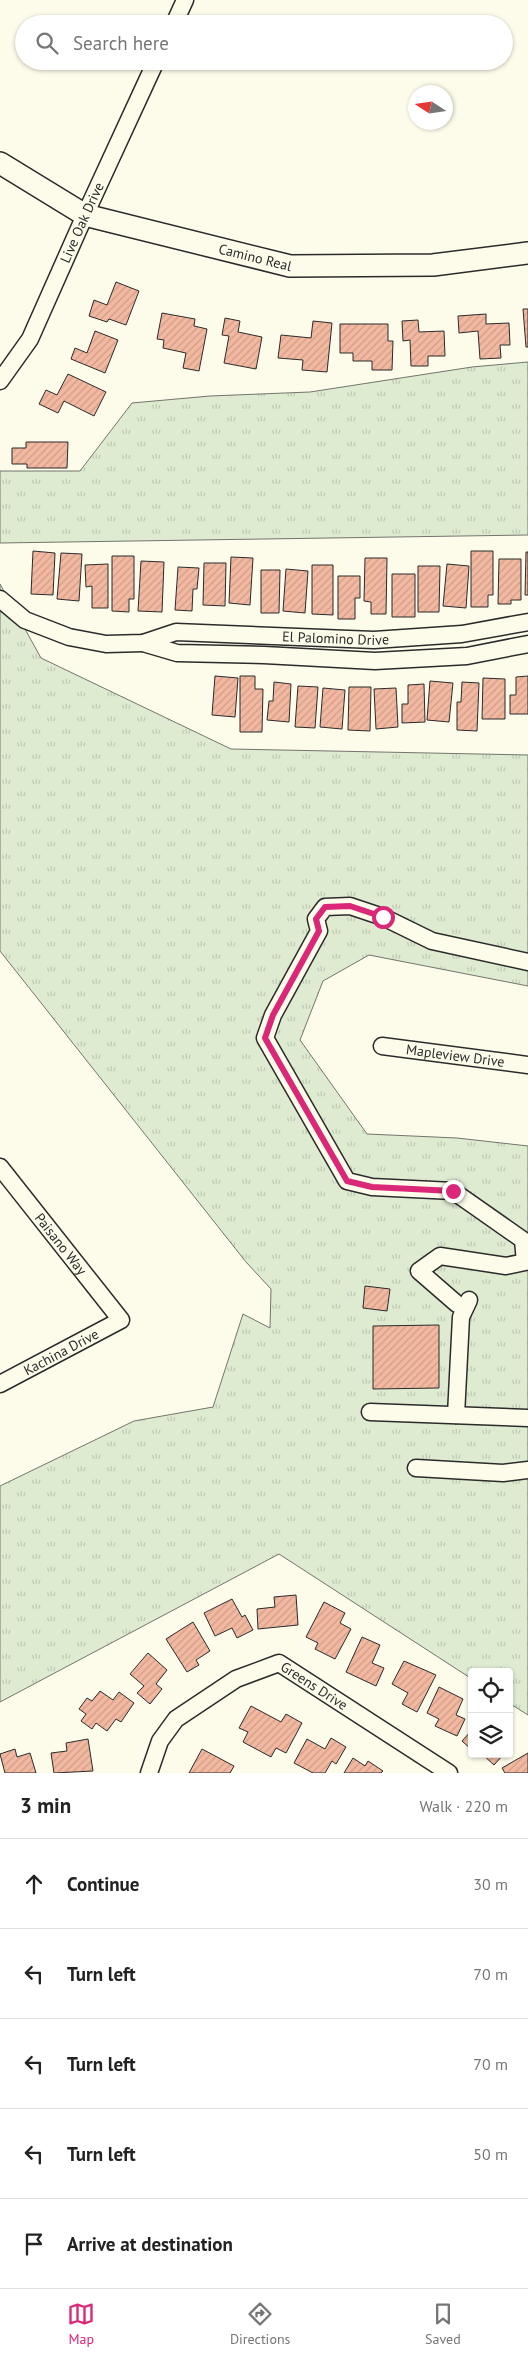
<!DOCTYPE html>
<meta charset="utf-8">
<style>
:root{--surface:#fff;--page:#f6f6f6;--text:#222;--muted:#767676;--line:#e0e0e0;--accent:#db2777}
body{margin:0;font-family:"PT Sans",sans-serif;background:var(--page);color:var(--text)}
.controls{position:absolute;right:15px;bottom:15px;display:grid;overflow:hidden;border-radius:5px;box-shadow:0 1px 4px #0004}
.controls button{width:45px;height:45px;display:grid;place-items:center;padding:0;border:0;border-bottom:1px solid var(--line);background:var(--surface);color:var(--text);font:25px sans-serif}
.compass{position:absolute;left:408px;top:85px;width:45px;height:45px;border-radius:50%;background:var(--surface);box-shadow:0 1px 4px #0004;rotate:282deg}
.stop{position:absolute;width:15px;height:15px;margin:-11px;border:4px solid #db2777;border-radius:50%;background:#fff}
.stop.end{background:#db2777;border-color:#fff;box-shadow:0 1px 5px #0008}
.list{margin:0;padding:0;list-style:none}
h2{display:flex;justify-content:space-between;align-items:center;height:65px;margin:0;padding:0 20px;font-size:21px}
h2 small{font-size:16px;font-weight:400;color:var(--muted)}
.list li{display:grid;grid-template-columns:32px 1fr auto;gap:15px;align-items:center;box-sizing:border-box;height:90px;padding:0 20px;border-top:1px solid var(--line)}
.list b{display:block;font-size:19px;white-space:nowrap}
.list em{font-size:16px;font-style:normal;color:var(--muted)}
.icon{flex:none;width:28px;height:28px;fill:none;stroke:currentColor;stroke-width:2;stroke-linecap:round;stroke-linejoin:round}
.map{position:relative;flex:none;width:528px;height:1773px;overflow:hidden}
.search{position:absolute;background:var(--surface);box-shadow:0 1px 4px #0004;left:15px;right:15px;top:15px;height:55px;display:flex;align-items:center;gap:12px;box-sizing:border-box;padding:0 18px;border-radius:28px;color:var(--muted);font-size:19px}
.sheet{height:515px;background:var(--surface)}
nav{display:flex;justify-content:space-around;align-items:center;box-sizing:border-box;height:70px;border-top:1px solid var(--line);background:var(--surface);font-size:14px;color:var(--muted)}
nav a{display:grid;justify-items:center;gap:2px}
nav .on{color:var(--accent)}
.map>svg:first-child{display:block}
.grass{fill:url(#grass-tufts);stroke:#74746e}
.building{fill:url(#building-hatch);stroke:#2b2b2b}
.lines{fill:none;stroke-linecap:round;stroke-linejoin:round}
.minor-casing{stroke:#2b2b2b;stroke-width:19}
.major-casing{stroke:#2b2b2b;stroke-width:24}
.minor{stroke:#fdfbea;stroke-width:16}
.major{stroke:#fdfbea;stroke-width:21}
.route{stroke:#db2777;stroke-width:6}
.labels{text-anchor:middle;stroke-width:4;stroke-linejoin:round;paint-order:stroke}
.street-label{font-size:14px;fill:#2b2b2b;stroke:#fdfbea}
</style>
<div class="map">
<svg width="528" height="1773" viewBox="0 0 528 1773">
<defs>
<pattern id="grass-tufts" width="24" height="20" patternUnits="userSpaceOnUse" patternTransform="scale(1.25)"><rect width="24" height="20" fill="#deebd1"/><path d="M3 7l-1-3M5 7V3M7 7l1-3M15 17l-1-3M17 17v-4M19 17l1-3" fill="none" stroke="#bfcab4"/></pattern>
<pattern id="building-hatch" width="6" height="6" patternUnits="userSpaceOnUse" patternTransform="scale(1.25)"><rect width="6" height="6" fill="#f2b8a0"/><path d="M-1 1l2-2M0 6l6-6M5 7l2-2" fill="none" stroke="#d09e8a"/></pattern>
</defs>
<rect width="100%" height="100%" fill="#fdfbea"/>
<path class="grass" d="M528,362v173l-528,8v-72h80l52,-68 78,-7 100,-4 162,-25z
M0,584l41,74 190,91 297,6v231l-159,-31 -46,26 -23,59 67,94 90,4 71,8v569l-19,-12v-31h-37v7l-193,-125 -279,148v-216l134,-65 79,-14 30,-93 27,14 1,-39 -25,-27 -246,-311z"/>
<path class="building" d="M116,282l23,9 -13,34 -17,-6 -2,3 -18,-6 5,-16 13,5z
M523,309h5v38h-2z
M162,313l33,6 -1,7 13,3 -8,42 -16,-3 3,-15 -23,-5 1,-8 -7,-1z
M486,314v10l23,-1 1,22h-10l1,13 -21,1 -2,-28 -19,2 -1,-17z
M225,318l15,3 -2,11 24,5 -6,32 -32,-6 5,-27 -7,-1z
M418,320l1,12 25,-1 1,25h-17v10h-17l-1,-26 -7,1 -1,-20z
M313,321l19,2 -5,49 -25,-2 1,-10 -25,-2 3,-23 30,3z
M340,324h48v17h5l-1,29h-20v-9h-19v-8h-13z
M95,331l23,9 -13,33 -34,-14 4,-11 12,5z
M68,374l38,18 -12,24 -30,-15 -6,12 -19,-9 7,-14 11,5z
M26,442h42l-1,26h-40v-4h-15v-16h14z
M33,551l22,2 -2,42 -22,-1z
M471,551h22v44h-5v12h-17z
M526,552h2v43h-3z
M61,553l21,1 -3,47 -22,-2z
M112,556h22v43h-5v13l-17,-1z
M231,557l22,1 -3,47 -21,-2z
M365,558h22l-1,56h-15v-12l-7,-1z
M499,559h22v41h-10v4h-13z
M141,561l23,1 -2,50 -24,-1z
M204,563h22l-1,43 -22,-1z
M108,564v44h-16v-22l-6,1 -1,-22z
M447,564l22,2 -3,42 -23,-2z
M312,565h21v50l-21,-1z
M418,566h22l-1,46h-21z
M178,567l21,1 -2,21h-4l-1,22 -17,-1z
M286,569l22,2 -3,42 -22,-2z
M261,570h19l-1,43h-18z
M392,574h23v43h-23z
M338,576h22v22h-5v21h-17z
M215,676l23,2 -3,39 -23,-2z
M240,676h15v13h8l-1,43h-22z
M528,676v38h-18v-19h6v-18z
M483,678l22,1v40h-23z
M430,681l23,2 -4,39 -22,-2z
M274,682l17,2 -2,38 -22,-2 2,-19h4z
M462,682l17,1 -2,48 -20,-1v-28h4z
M424,684l1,38 -23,1v-19h6v-19z
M298,686l20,1 -3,41 -20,-1z
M349,687h22l-1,44 -22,-1z
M323,688l22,2 -3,39 -22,-2z
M396,688l2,39 -22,2 -2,-40z
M365,1286l25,3 -3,22 -24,-3z
M439,1325v63l-66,1v-63z
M296,1595l2,30 -40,4 -1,-20 18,-2 -1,-10z
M232,1599l10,18 3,-2 8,15 -16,8 -5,-10 -17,8 -11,-23z
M324,1602l21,11 -5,10 11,6 -16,30 -20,-10 3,-6 -12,-6z
M193,1622l17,29 -14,9 3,5 -12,7 -21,-33z
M362,1637l18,8 -8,18 12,5 -8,18 -30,-14z
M148,1653l19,17 -11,14 6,5 -12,15 -13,-11 7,-7 -14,-12z
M404,1661l32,14 -19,37 -15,-8 6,-11 -16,-9z
M439,1687l24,12 -7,16 9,4 -8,17 -22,-10 4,-7 -12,-6z
M100,1691l13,9 6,-8 15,11 -13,19 -5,-3 -9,12 -11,-8 -4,6 -11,-8 5,-7 -7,-5 8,-11 5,3z
M251,1706l30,16 5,-8 16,9 -16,30 -10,-5 -5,9 -28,-15 5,-10 -9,-4z
M472,1730v20l-10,-9z
M331,1738l15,9 -10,17 -4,-3 -7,12h-12l-19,-10 13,-24 18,10z
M88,1739l5,32 -39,2 -3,-20 16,-2 -1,-8z
M15,1749l2,8 13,-4 6,20h-31l-5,-19z
M202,1749l32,17 -4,7h-41z
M528,1753v20h-23l-3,-5z
M482,1754h22l-10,11z
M353,1758l12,8 3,-5 15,10 -2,2h-37z"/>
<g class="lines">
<g class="minor-casing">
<g id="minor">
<path d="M174,24l11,-24"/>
<path id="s1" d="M0,381l30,-42 55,-124 71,-154"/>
<path id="s2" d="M0,599l25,21 44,17 37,7 37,-1 33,-11 198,8 88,-6 66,-12"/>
<path d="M143,643l34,10 87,2 111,6 92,-5 61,-12"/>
<path id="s3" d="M382,1046l146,19"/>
<path id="s4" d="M0,1167l121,153 -121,64"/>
<path d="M457,1304l-38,-33 21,-15 66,10 19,-4 -2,-22 -70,-49 -81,-4 -25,-6 -82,-143 8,-23 46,-84 -3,-12 9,-12 25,-1 33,11 49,24 96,21"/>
<path d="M370,1412l158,6"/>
<path d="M456,1415l5,-98 8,-17"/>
<path d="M416,1468l87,5 25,-3"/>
<path id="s5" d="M149,1773l11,-32 16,-22 60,-40 43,-16 170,110"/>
</g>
</g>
<g class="major-casing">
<g id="major">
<path id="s6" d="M0,163l85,52 205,51 143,-1 95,-12"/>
</g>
</g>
<use href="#minor" class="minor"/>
<use href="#major" class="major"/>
</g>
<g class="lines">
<path class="route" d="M383,917l-33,-11 -25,1 -9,12 3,12 -46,84 -8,23 82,143 25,6 81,4"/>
</g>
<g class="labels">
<g class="street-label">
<text dy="5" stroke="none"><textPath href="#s1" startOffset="179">Live Oak Drive</textPath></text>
<text dy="5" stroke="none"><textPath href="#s6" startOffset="275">Camino Real</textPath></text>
<text dy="5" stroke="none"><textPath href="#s2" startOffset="349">El Palomino Drive</textPath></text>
<text dy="5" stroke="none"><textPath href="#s3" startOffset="74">Mapleview Drive</textPath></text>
<text dy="5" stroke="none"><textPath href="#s4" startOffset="98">Paisano Way</textPath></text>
<text transform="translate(61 1352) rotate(-28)" y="5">Kachina Drive</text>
<text dy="5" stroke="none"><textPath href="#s5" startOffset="221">Greens Drive</textPath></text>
</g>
</g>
</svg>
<div class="controls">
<button><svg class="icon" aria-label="locate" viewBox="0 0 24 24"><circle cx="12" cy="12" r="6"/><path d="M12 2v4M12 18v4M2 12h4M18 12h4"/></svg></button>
<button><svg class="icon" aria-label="layers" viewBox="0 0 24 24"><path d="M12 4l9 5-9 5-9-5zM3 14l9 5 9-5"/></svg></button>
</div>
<svg class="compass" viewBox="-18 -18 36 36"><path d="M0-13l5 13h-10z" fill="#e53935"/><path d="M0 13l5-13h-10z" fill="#767676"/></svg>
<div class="stop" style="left:383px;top:917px"></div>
<div class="stop end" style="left:453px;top:1191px"></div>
<div class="search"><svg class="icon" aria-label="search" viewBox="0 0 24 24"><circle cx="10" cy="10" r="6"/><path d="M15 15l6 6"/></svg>Search here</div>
</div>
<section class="sheet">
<h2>3 min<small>Walk · 220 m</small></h2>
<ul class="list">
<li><svg class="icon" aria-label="ahead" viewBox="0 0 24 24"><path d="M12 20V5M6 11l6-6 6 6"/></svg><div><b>Continue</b></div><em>30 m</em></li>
<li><svg class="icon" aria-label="left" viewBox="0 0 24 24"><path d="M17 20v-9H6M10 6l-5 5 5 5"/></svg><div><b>Turn left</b></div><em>70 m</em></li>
<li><svg class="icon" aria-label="left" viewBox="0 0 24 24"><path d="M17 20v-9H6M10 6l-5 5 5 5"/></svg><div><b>Turn left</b></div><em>70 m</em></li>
<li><svg class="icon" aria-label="left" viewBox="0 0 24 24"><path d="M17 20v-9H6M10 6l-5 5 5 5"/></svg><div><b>Turn left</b></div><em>50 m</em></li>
<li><svg class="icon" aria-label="arrive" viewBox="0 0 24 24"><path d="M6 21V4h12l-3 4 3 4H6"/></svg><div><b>Arrive at destination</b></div></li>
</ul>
</section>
<nav>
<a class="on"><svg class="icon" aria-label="map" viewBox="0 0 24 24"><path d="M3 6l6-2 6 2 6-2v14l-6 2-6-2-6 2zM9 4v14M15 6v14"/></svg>Map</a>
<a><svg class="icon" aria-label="directions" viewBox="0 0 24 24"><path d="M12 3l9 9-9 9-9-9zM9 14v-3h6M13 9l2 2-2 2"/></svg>Directions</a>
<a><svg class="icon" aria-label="saved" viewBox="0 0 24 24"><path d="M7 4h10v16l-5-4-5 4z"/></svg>Saved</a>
</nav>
